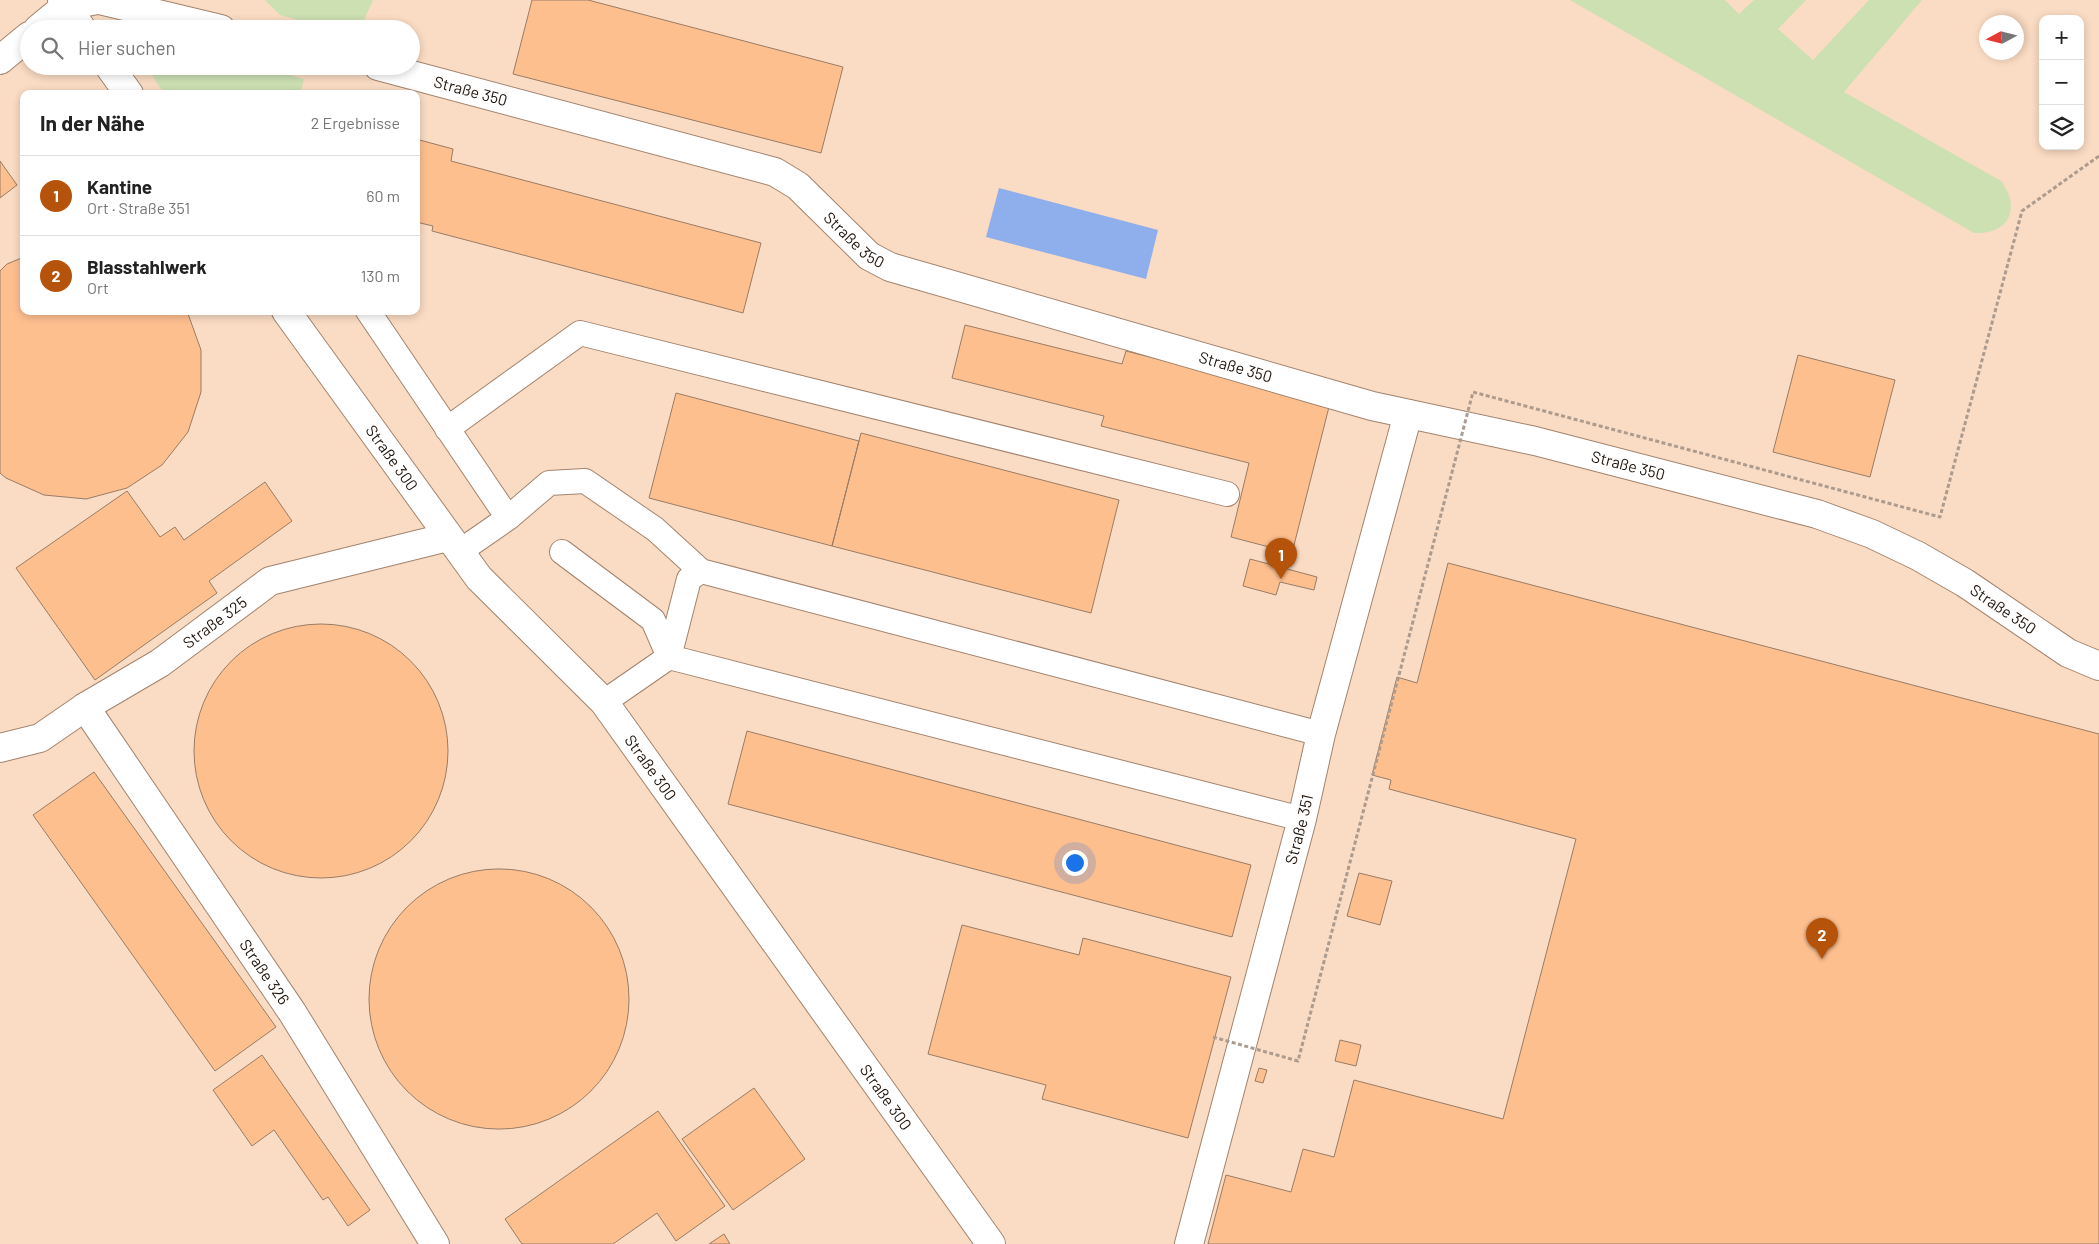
<!DOCTYPE html>
<html lang="de">
<meta charset="utf-8">
<style>
:root{--surface:#fff;--page:#f6f6f6;--text:#222;--muted:#767676;--line:#e0e0e0;--accent:#b45309}
body{margin:0;font-family:Barlow,sans-serif;background:var(--page);color:var(--text)}
.controls{position:absolute;right:15px;top:15px;display:grid;overflow:hidden;border-radius:10px;box-shadow:0 2px 8px #0003}
.controls button{width:45px;height:45px;display:grid;place-items:center;padding:0;border:0;border-bottom:1px solid var(--line);background:var(--surface);color:var(--text);font:25px sans-serif}
.compass{position:absolute;left:1979px;top:15px;width:45px;height:45px;border-radius:50%;background:var(--surface);box-shadow:0 2px 8px #0003;rotate:263deg}
.you{position:absolute;left:1074px;top:862px;width:18px;height:18px;margin:-12px;border:4px solid #fff;border-radius:50%;background:#1a73e8;box-shadow:0 0 0 8px #1a73e833}
.badge{display:grid;place-items:center;width:32px;height:32px;border-radius:50%;background:var(--accent);color:#fff;font-size:16px;font-weight:700}
.pin{position:absolute;translate:-50% -41px;filter:drop-shadow(0 1px 2px #0008)}
.pin::after{content:'';position:absolute;top:26px;width:18px;height:15px;background:inherit;clip-path:polygon(0 0,100% 0,50% 100%)}
.list{margin:0;padding:0;list-style:none}
h2{display:flex;justify-content:space-between;align-items:center;height:65px;margin:0;padding:0 20px;font-size:21px}
h2 small{font-size:16px;font-weight:400;color:var(--muted)}
.list li{display:grid;grid-template-columns:32px 1fr auto;gap:15px;align-items:center;box-sizing:border-box;height:80px;padding:0 20px;border-top:1px solid var(--line)}
.list b{display:block;font-size:19px;white-space:nowrap}
.list p{margin:0;font-size:16px;white-space:nowrap;color:var(--muted)}
.list em{font-size:16px;font-style:normal;color:var(--muted)}
.icon{flex:none;width:28px;height:28px;fill:none;stroke:currentColor;stroke-width:2;stroke-linecap:round;stroke-linejoin:round}
.map{position:relative;flex:none;width:2099px;height:1244px;overflow:hidden}
.search{position:absolute;background:var(--surface);box-shadow:0 2px 8px #0003;left:20px;top:20px;width:400px;height:55px;display:flex;align-items:center;gap:12px;box-sizing:border-box;padding:0 18px;border-radius:28px;color:var(--muted);font-size:19px}
.panel{position:absolute;background:var(--surface);box-shadow:0 2px 8px #0003;left:20px;top:90px;width:400px;height:225px;border-radius:10px}
.map>svg:first-child{display:block}
.built{fill:#fadbc3;fill-rule:evenodd}
.green{fill:#cce0b2}
.water{fill:#8faeec}
.building{fill:#febf8f;stroke:#997c66}
.lines{fill:none;stroke-linecap:round;stroke-linejoin:round}
.lane-casing{stroke:#a2846e;stroke-width:26}
.street-casing{stroke:#a2846e;stroke-width:30}
.lane{stroke:#fff;stroke-width:24}
.street{stroke:#fff;stroke-width:28}
.path-bridge{stroke:#ac9b8f;stroke-width:3;stroke-dasharray:4 2.5;stroke-linecap:butt}
.labels{text-anchor:middle;stroke-width:5;stroke-linejoin:round;paint-order:stroke}
.street-label{font-size:16px;fill:#21160e;stroke:#fce8da}
</style>
<div class="map">
<svg width="2099" height="1244" viewBox="0 0 2099 1244">
<rect width="100%" height="100%" fill="#fce8da"/>
<path class="built" d="M0,0h2099v1244h-2099zM2043,19h37v127h-37zM1986,22h30v30h-30zM29,29h382v37h-382zM24,94h392v217h-392z"/>
<path class="green" d="M265,0h108l-13,29h-30l-50,-14z
M1570,0h155l14,14 15,-14h52l-28,29 35,31 56,-60h53l-78,92 157,89c21,28 7,54 -27,52z
M146,66h111l47,13 -4,15h-136z"/>
<path class="water" d="M999,188l159,42 -12,49 -160,-42z"/>
<path class="building" d="M532,0h56l255,67 -22,86 -308,-79z
M416,139l37,10 -2,12 310,82 -18,70 -311,-82 1,-5 -17,-4z
M0,161l17,24 -17,13z
M24,257v54h163l14,39v42l-13,40 -26,33 -35,23 -41,11 -42,-4 -38,-17 -6,-5v-202l7,-7z
M965,325l157,39 4,-13 204,52 -38,150 -61,-16 18,-74 -148,-37 3,-10 -152,-38z
M1798,355l97,25 -25,97 -97,-25z
M676,393l183,48 -27,105 -183,-48z
M861,433l258,67 -28,113 -259,-67z
M265,482l27,39 -83,60 8,12 -122,87 -79,-112 111,-77 33,46 15,-10 9,13z
M1250,559l67,18 -3,13 -34,-8 -4,13 -33,-9z
M1448,563l651,171v510h-891l18,-69 65,17 12,-43 31,8 20,-77 149,39 73,-280 -187,-50 2,-9 -19,-5 25,-98 20,6z
M194 751a127 127 0 1 1 254 0a127 127 0 1 1-254 0Z
M747,731l504,134 -19,72 -504,-133z
M94,772l182,255 -61,44 -182,-256z
M369 999a130 130 0 1 1 260 0a130 130 0 1 1-260 0Z
M1359,873l33,8 -12,44 -33,-9z
M962,925l117,30 4,-17 148,39 -43,161 -146,-39 4,-14 -118,-31z
M1340,1040l21,5 -5,21 -21,-5z
M262,1055l108,155 -22,16 -20,-29 -5,3 -49,-70 -22,16 -39,-56z
M1259,1068l8,2 -4,13 -8,-2z
M754,1088l51,71 -72,51 -51,-71z
M658,1111l67,95 -49,35 -19,-28 -44,31h-91l-17,-25z
M724,1234l6,10h-21z"/>
<g class="lines">
<g class="lane-casing">
<path id="lane" d="M368,311l140,207 -49,34
M447,429l133,-96 647,161
M508,518l41,-35 36,-2 70,48 46,42
M562,552l91,68 16,37
M669,657l20,-78 12,-8 620,163
M604,702l65,-45 633,162"/>
</g>
<g class="street-casing">
<g id="street">
<path d="M62,0l20,29"/>
<path d="M99,0l122,29"/>
<path d="M38,29l28,-23 31,-6"/>
<path d="M0,60l29,-24"/>
<path d="M109,66l20,28"/>
<path id="s1" d="M378,66l397,106 23,14 71,70 21,11 482,139 163,35 282,73 55,20 46,22 47,27 103,70 31,13"/>
<path id="s2" d="M286,311l193,267 125,124 387,542"/>
<path id="s3" d="M85,707l207,305 143,232"/>
<path id="s4" d="M0,748l40,-10 45,-31 75,-44 110,-82 178,-44"/>
<path id="s5" d="M1189,1244l113,-425 19,-85 87,-320"/>
</g>
</g>
<use href="#lane" class="lane"/>
<use href="#street" class="street"/>
<path class="path-bridge" d="M1213,1037l85,24 175,-669 467,125 82,-306 77,-55"/>
</g>
<g class="labels">
<g class="street-label">
<text dy="6" stroke="none"><textPath href="#s1" startOffset="96">Straße 350</textPath></text>
<text dy="6" stroke="none"><textPath href="#s1" startOffset="516">Straße 350</textPath></text>
<text dy="6" stroke="none"><textPath href="#s1" startOffset="921">Straße 350</textPath></text>
<text dy="6" stroke="none"><textPath href="#s2" startOffset="181">Straße 300</textPath></text>
<text dy="6" stroke="none"><textPath href="#s1" startOffset="1326">Straße 350</textPath></text>
<text dy="6" stroke="none"><textPath href="#s1" startOffset="1731">Straße 350</textPath></text>
<text dy="6" stroke="none"><textPath href="#s4" startOffset="251">Straße 325</textPath></text>
<text dy="6" stroke="none"><textPath href="#s2" startOffset="586">Straße 300</textPath></text>
<text dy="6" stroke="none"><textPath href="#s5" startOffset="429">Straße 351</textPath></text>
<text dy="6" stroke="none"><textPath href="#s3" startOffset="320">Straße 326</textPath></text>
<text dy="6" stroke="none"><textPath href="#s2" startOffset="991">Straße 300</textPath></text>
</g>
</g>
</svg>
<div class="controls">
<button>+</button>
<button>−</button>
<button><svg class="icon" aria-label="layers" viewBox="0 0 24 24"><path d="M12 4l9 5-9 5-9-5zM3 14l9 5 9-5"/></svg></button>
</div>
<svg class="compass" viewBox="-18 -18 36 36"><path d="M0-13l5 13h-10z" fill="#e53935"/><path d="M0 13l5-13h-10z" fill="#767676"/></svg>
<div class="you"></div>
<div class="pin badge" style="left:1281px;top:579px">1</div>
<div class="pin badge" style="left:1822px;top:959px">2</div>
<div class="search"><svg class="icon" aria-label="search" viewBox="0 0 24 24"><circle cx="10" cy="10" r="6"/><path d="M15 15l6 6"/></svg>Hier suchen</div>
<section class="panel">
<h2>In der Nähe<small>2 Ergebnisse</small></h2>
<ul class="list">
<li><span class="badge">1</span><div><b>Kantine</b><p>Ort · Straße 351</p></div><em>60 m</em></li>
<li><span class="badge">2</span><div><b>Blasstahlwerk</b><p>Ort</p></div><em>130 m</em></li>
</ul>
</section>
</div>
